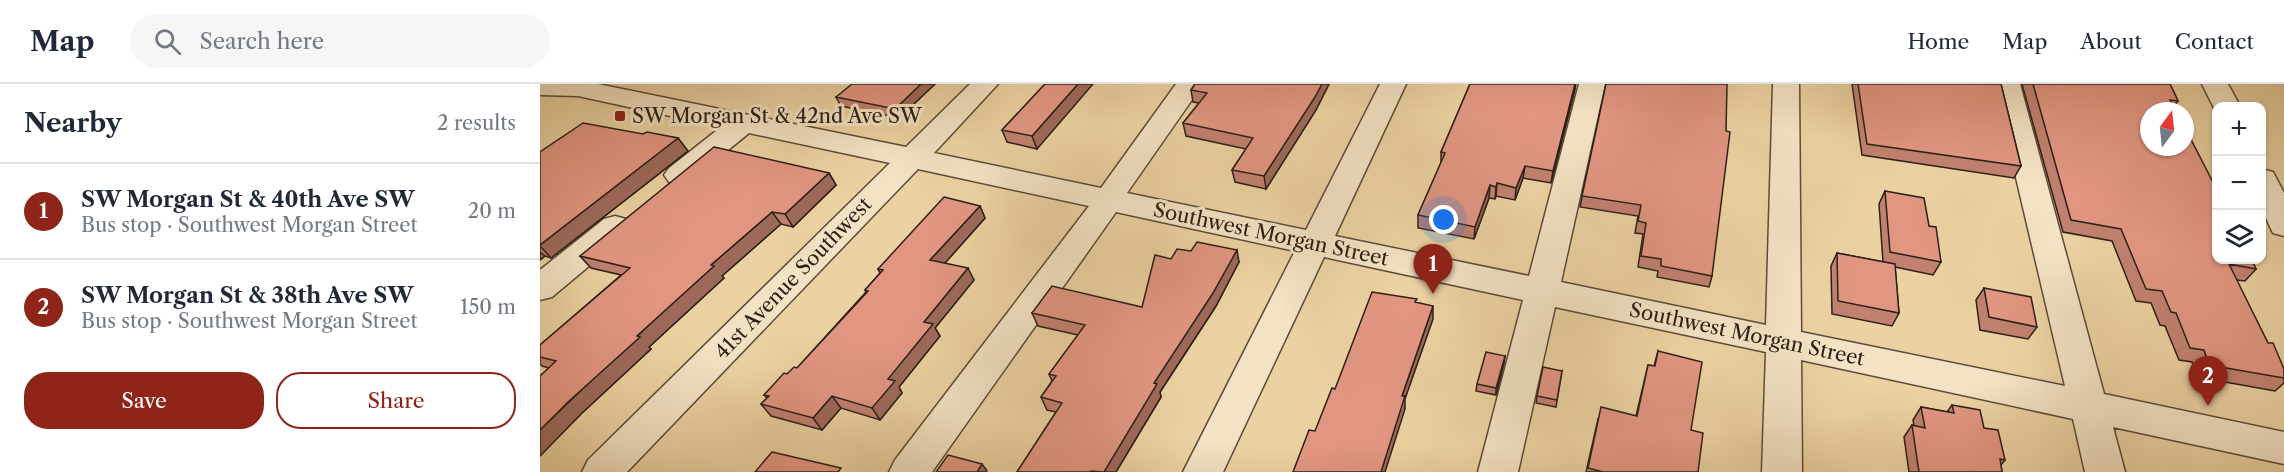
<!DOCTYPE html>
<meta charset="utf-8">
<style>
:root{--surface:#fff;--page:#f6f6f7;--text:#1f2937;--muted:#747a83;--line:#e0e1e3;--accent:#8f2418}
body{margin:0;font-family:"Libre Caslon Text",serif;background:var(--page);color:var(--text)}
.controls{position:absolute;right:18px;top:18px;display:grid;overflow:hidden;border-radius:12px;box-shadow:0 2px 4px #0004}
.controls button{width:54px;height:54px;display:grid;place-items:center;padding:0;border:0;border-bottom:2px solid var(--line);background:var(--surface);color:var(--text);font:30px sans-serif}
.compass{position:absolute;left:1600px;top:18px;width:54px;height:54px;border-radius:50%;background:var(--surface);box-shadow:0 2px 4px #0004;rotate:15deg}
.you{position:absolute;left:904px;top:136px;width:21px;height:21px;margin:-15px;border:4px solid #fff;border-radius:50%;background:#1a73e8;box-shadow:0 0 0 9px #1a73e833}
.badge{display:grid;place-items:center;width:39px;height:39px;border-radius:50%;background:var(--accent);color:#fff;font-size:20px;font-weight:700}
.pin{position:absolute;translate:-50% -50px;filter:drop-shadow(0 2px 3px #0008)}
.pin::after{content:'';position:absolute;top:32px;width:21px;height:18px;background:inherit;clip-path:polygon(0 0,100% 0,50% 100%)}
.list{margin:0;padding:0;list-style:none}
h2{display:flex;justify-content:space-between;align-items:center;height:78px;margin:0;padding:0 24px;font-size:26px}
h2 small{font-size:20px;font-weight:400;color:var(--muted)}
.list li{display:grid;grid-template-columns:39px 1fr auto;gap:18px;align-items:center;box-sizing:border-box;height:96px;padding:0 24px;border-top:2px solid var(--line)}
.list b{display:block;font-size:22px;white-space:nowrap}
.list p{margin:0;font-size:20px;white-space:nowrap;color:var(--muted)}
.list em{font-size:20px;font-style:normal;color:var(--muted)}
.actions{display:flex;gap:12px;padding:18px 24px}
.actions a{flex:1;padding:14px 0;border:2px solid var(--accent);border-radius:24px;text-align:center;font-size:21px;color:var(--accent)}
.actions .main{background:var(--accent);color:#fff}
.icon{flex:none;width:33px;height:33px;fill:none;stroke:currentColor;stroke-width:2;stroke-linecap:round;stroke-linejoin:round}
.map{position:relative;flex:none;width:1744px;height:388px;overflow:hidden}
header{display:flex;align-items:center;gap:36px;box-sizing:border-box;height:84px;padding:0 30px;background:var(--surface);border-bottom:2px solid var(--line)}
header strong{font-size:28px}
nav{display:flex;gap:33px;margin-inline-start:auto;font-size:21px}
.search{width:420px;height:54px;background:var(--page);display:flex;align-items:center;gap:15px;box-sizing:border-box;padding:0 21px;border-radius:33px;color:var(--muted);font-size:22px}
main{display:flex}
aside{flex:1;background:var(--surface)}
.map>svg:first-child{display:block}
.lines{fill:none;stroke-linecap:round;stroke-linejoin:round}
.minor-casing{stroke:#5b4c3a;stroke-width:3}
.minor{fill:#f3e2c3;fill-rule:evenodd}
.wall{fill:#c28170;stroke:#2b2018;stroke-width:1.5}
.shaded-wall{fill:#9e695b;stroke:#2b2018;stroke-width:1.5}
.building{fill:#e29682;stroke:#2b2018;stroke-width:1.5}
.poi-dot{fill:#8f2418;stroke:#f3e2c3;stroke-width:2}
.labels{text-anchor:middle;stroke-width:6;stroke-linejoin:round;paint-order:stroke}
.poi-label{font-size:20px;fill:#2b2018;stroke:#f3e2c3;text-anchor:start}
.street-label{font-size:20px;fill:#2b2018;stroke:#f3e2c3}
</style>
<header>
<strong>Map</strong>
<div class="search"><svg class="icon" aria-label="search" viewBox="0 0 24 24"><circle cx="10" cy="10" r="6"/><path d="M15 15l6 6"/></svg>Search here</div>
<nav><a>Home</a><a>Map</a><a>About</a><a>Contact</a></nav>
</header>
<main>
<aside>
<h2>Nearby<small>2 results</small></h2>
<ul class="list">
<li><span class="badge">1</span><div><b>SW Morgan St &amp; 40th Ave SW</b><p>Bus stop · Southwest Morgan Street</p></div><em>20 m</em></li>
<li><span class="badge">2</span><div><b>SW Morgan St &amp; 38th Ave SW</b><p>Bus stop · Southwest Morgan Street</p></div><em>150 m</em></li>
</ul>
<div class="actions"><a class="main">Save</a><a>Share</a></div>
</aside>
<div class="map">
<svg width="1744" height="388" viewBox="0 0 1744 388">
<rect width="100%" height="100%" fill="#ecd2a2"/>
<filter id="stains"><feTurbulence type="fractalNoise" baseFrequency=".00333" numOctaves="4"/><feColorMatrix values="0 0 0 0 .2 0 0 0 0 .09 0 0 0 0 .02 0 0 0 .5 -.17"/></filter>
<radialGradient id="worn" r=".72"><stop offset=".6" stop-color="#630" stop-opacity="0"/><stop offset="1" stop-color="#630" stop-opacity=".3"/></radialGradient>
<g class="lines">
<g class="minor-casing">
<path id="minor" d="M0,0h58l308,63 64,-63h28l-64,69 167,35 75,-104h27l-76,109 179,37 74,-146h26l-71,152 194,40 50,-192h26l-44,198 205,43 7,-241h26l2,248 264,54 -71,-302h26l84,310 180,38v32l-171,-37 12,45h-40l-12,-53 -272,-59 1,112h-40l4,-120 -211,-45 -37,165h-40l45,-172 -199,-43 -101,215h-40l112,-221 -179,-39 -184,260h-43l6,-12 194,-254 -171,-37 -291,303h-45l6,-12 302,-297 -141,-30 -60,49 -10,3 -10,-3 -5,-7 5,-7 52,-41 -143,-31 -38,-1z
M1662,0h26l12,22h-24v6z
M1722,85l11,3 11,21v43l-11,-3 -11,-23z
M75,132l11,3 5,8 -5,8 -74,62 -12,3v-30l64,-51z"/>
</g>
<use href="#minor" class="minor"/>
</g>
<path class="wall" d="M395,0l-36,34 -58,-12 -5,-9z
M505,0l-8,65 -30,-7 -5,-12z
M655,0h134l-13,26 -50,79 -31,-7 -3,-12 14,-21 -60,-13 -3,-13 16,-20 -6,-1 -2,-12z
M930,0h106l-25,99 -28,-5 -8,22 -19,-4 -1,3 -6,-1 -15,41 -56,-11v-13l23,-52v-11z
M1066,0l106,192 -3,11 -52,-10 1,-6 -20,-4 5,-33 -8,-1 3,-17 -58,-9z
M1312,0h149l20,82 -7,12 -152,-23z
M1482,0h148l8,17 -4,5 82,163 -11,12 -9,-1 32,63 16,26v14l-9,8 -78,-14 -5,-15 -13,-2 -14,-34 -5,-1 -9,-22 -15,-2 -24,-60 -49,-9z
M103,50l35,4 10,13 -137,107 -6,-2 -5,4v-108z
M289,89l7,12 -43,42 -12,-3 -59,52 2,2 -75,69 2,2 -70,65 -41,42v-80l9,-8 -7,-2 -2,-2v-19l81,-70 -30,-7 -11,-12z
M1345,107l44,35 12,36 -8,13 -38,-8 4,46 -7,13 -60,-12 -1,-48 6,-13 46,9 -4,-58z
M440,122l5,12 -40,45 29,17 -39,48 5,8 -41,51 3,6 -22,27 -39,-12 -19,22 -51,-14 -10,-12 6,-6 -3,-3 23,-21 10,-6 69,-76 -1,-2 15,-17 -2,-4z
M631,175l68,3 -23,44 -56,86 1,5 -45,75h-99l39,-60 -9,-2 -6,-13 11,-16 -3,-7 29,-39 -40,-9 -6,-13 110,-6z
M1444,204l53,39 -9,12 -48,-9 -4,-30z
M1118,267l33,79 7,42h-112l12,-53 38,-3 12,-51 6,1z
M965,272l-1,7 -8,32 -20,-4 1,-7z
M1022,287l-6,36 -20,-4 1,-7z
M1412,321l32,23 21,32 -4,5 1,7h-93l-5,-35 8,-12 2,1 -1,-6 8,-13 26,5z"/>
<path class="shaded-wall" d="M381,0h14l-36,34 -4,-9z
M538,0h15l-56,65 -5,-13z
M782,0h7l-13,26 -50,79 -2,-13z
M1035,0v6l-24,93 2,-12z
M138,54l10,13 -137,107 -11,-12v-1z
M985,82l-2,12 -8,22 1,-12z
M289,89l7,12 -43,42 -8,-13z
M957,99l-1,13 -1,3 1,-12z
M950,101l-1,13 -15,41 1,-12z
M440,122l5,12 -48,54 -7,-12z
M232,128l9,12 -59,52 2,2 -75,69 2,2 -70,65 -41,42v-26l171,-165z
M697,166l2,12 -23,44 -56,86 1,5 -45,75h-12l50,-89z
M0,168l5,4 -5,4z
M428,184l6,12 -39,48 5,8 -41,51 3,6 -22,27 -8,-12 16,-29 36,-57z
M893,222v13l-28,80v10l-20,63h-4l21,-76z
M965,272l-1,7 -8,32v-7z
M292,312l9,12 -19,22 -9,-12z
M442,380l5,7 -1,1h-9z"/>
<path class="building" d="M312,0h69l-26,25 -59,-12z
M505,0h33l-46,52 -30,-6z
M655,0h127l-7,13 -51,79 -32,-6 21,-32 -70,-15 24,-30 -16,-3z
M930,0h105l-22,87 -28,-5 -9,22 -19,-5 -1,4 -6,-2 -15,42 -57,-12 27,-62 -4,-1z
M1066,0h121l-1,47 4,1 -18,144 -51,-10v-7l-20,-3 5,-33 -8,-2 3,-16 -59,-9z
M1318,0h143l20,82 -154,-22z
M1493,0h137l8,17 -8,-1 6,11h-27v36h36v-19l32,62v70h35l4,9 -27,-5 39,79h5l11,26v9l-75,-13 -5,-15 -14,-2 -14,-35 -5,-1 -9,-21 -16,-2 -25,-60 -50,-9z
M43,39l60,11 4,-2 31,6 -138,107v-93z
M174,63l115,26 -44,41 -13,-2 -61,53 3,1 -77,70 3,1 -72,65 -28,28v-54l16,-15 -16,-4v-12l90,-77 -50,-12z
M1345,107l39,7 5,28 7,1 5,35 -51,-10z
M404,113l36,9 -50,54 38,8 -44,54 9,2 -45,55 7,2 -23,27 -40,-12 -19,22 -52,-14 8,-8 -5,-1 20,-22 3,1 7,-7 3,1 71,-77 -3,-1 18,-20 -5,-1z
M657,158l40,8 -24,43 -59,90 3,1 -53,88 -13,-1v1h-74l45,-69 -21,-6 15,-21 -7,-2 36,-49 -53,-12 20,-27 90,21 13,-52 16,4 6,-10 14,2z
M1297,169l58,11 4,49 -61,-12z
M1444,204l47,9 6,30 -48,-10z
M832,208l45,7 -2,3 18,4 -31,90h3l-24,76h-88l16,-42 6,1 17,-43 3,1z
M1118,267l44,11 -11,68 12,3 -5,39h-95l-15,-4 13,-61 36,9 11,-51 7,1z
M946,268l19,4 -9,32 -19,-4z
M1003,283l19,4 -5,29 -20,-4z
M1412,321l28,5 4,18 14,2 7,30 -5,-1 2,13h-83l-7,-47 13,3 -4,-21 33,6z
M232,368l69,16 -3,4h-83z
M408,371l34,9 -5,8h-41z"/>
<rect class="poi-dot" x="74" y="26" width="12" height="12" rx="3"/>
<g class="labels">
<g class="poi-label">
<text x="92" y="39">SW Morgan St &amp; 42nd Ave SW</text>
</g>
<g class="street-label">
<text transform="translate(731 150) rotate(12)" y="7">Southwest Morgan Street</text>
<text transform="translate(253 194) rotate(-46)" y="7">41st Avenue Southwest</text>
<text transform="translate(1207 250) rotate(12)" y="7">Southwest Morgan Street</text>
</g>
</g>
<rect width="100%" height="100%" filter="url(#stains)"/>
<rect width="100%" height="100%" fill="url(#worn)"/>
</svg>
<div class="controls">
<button>+</button>
<button>−</button>
<button><svg class="icon" aria-label="layers" viewBox="0 0 24 24"><path d="M12 4l9 5-9 5-9-5zM3 14l9 5 9-5"/></svg></button>
</div>
<svg class="compass" viewBox="-18 -18 36 36"><path d="M0-13l5 13h-10z" fill="#e53935"/><path d="M0 13l5-13h-10z" fill="#747a83"/></svg>
<div class="you"></div>
<div class="pin badge" style="left:893px;top:210px">1</div>
<div class="pin badge" style="left:1668px;top:322px">2</div>
</div>
</main>
